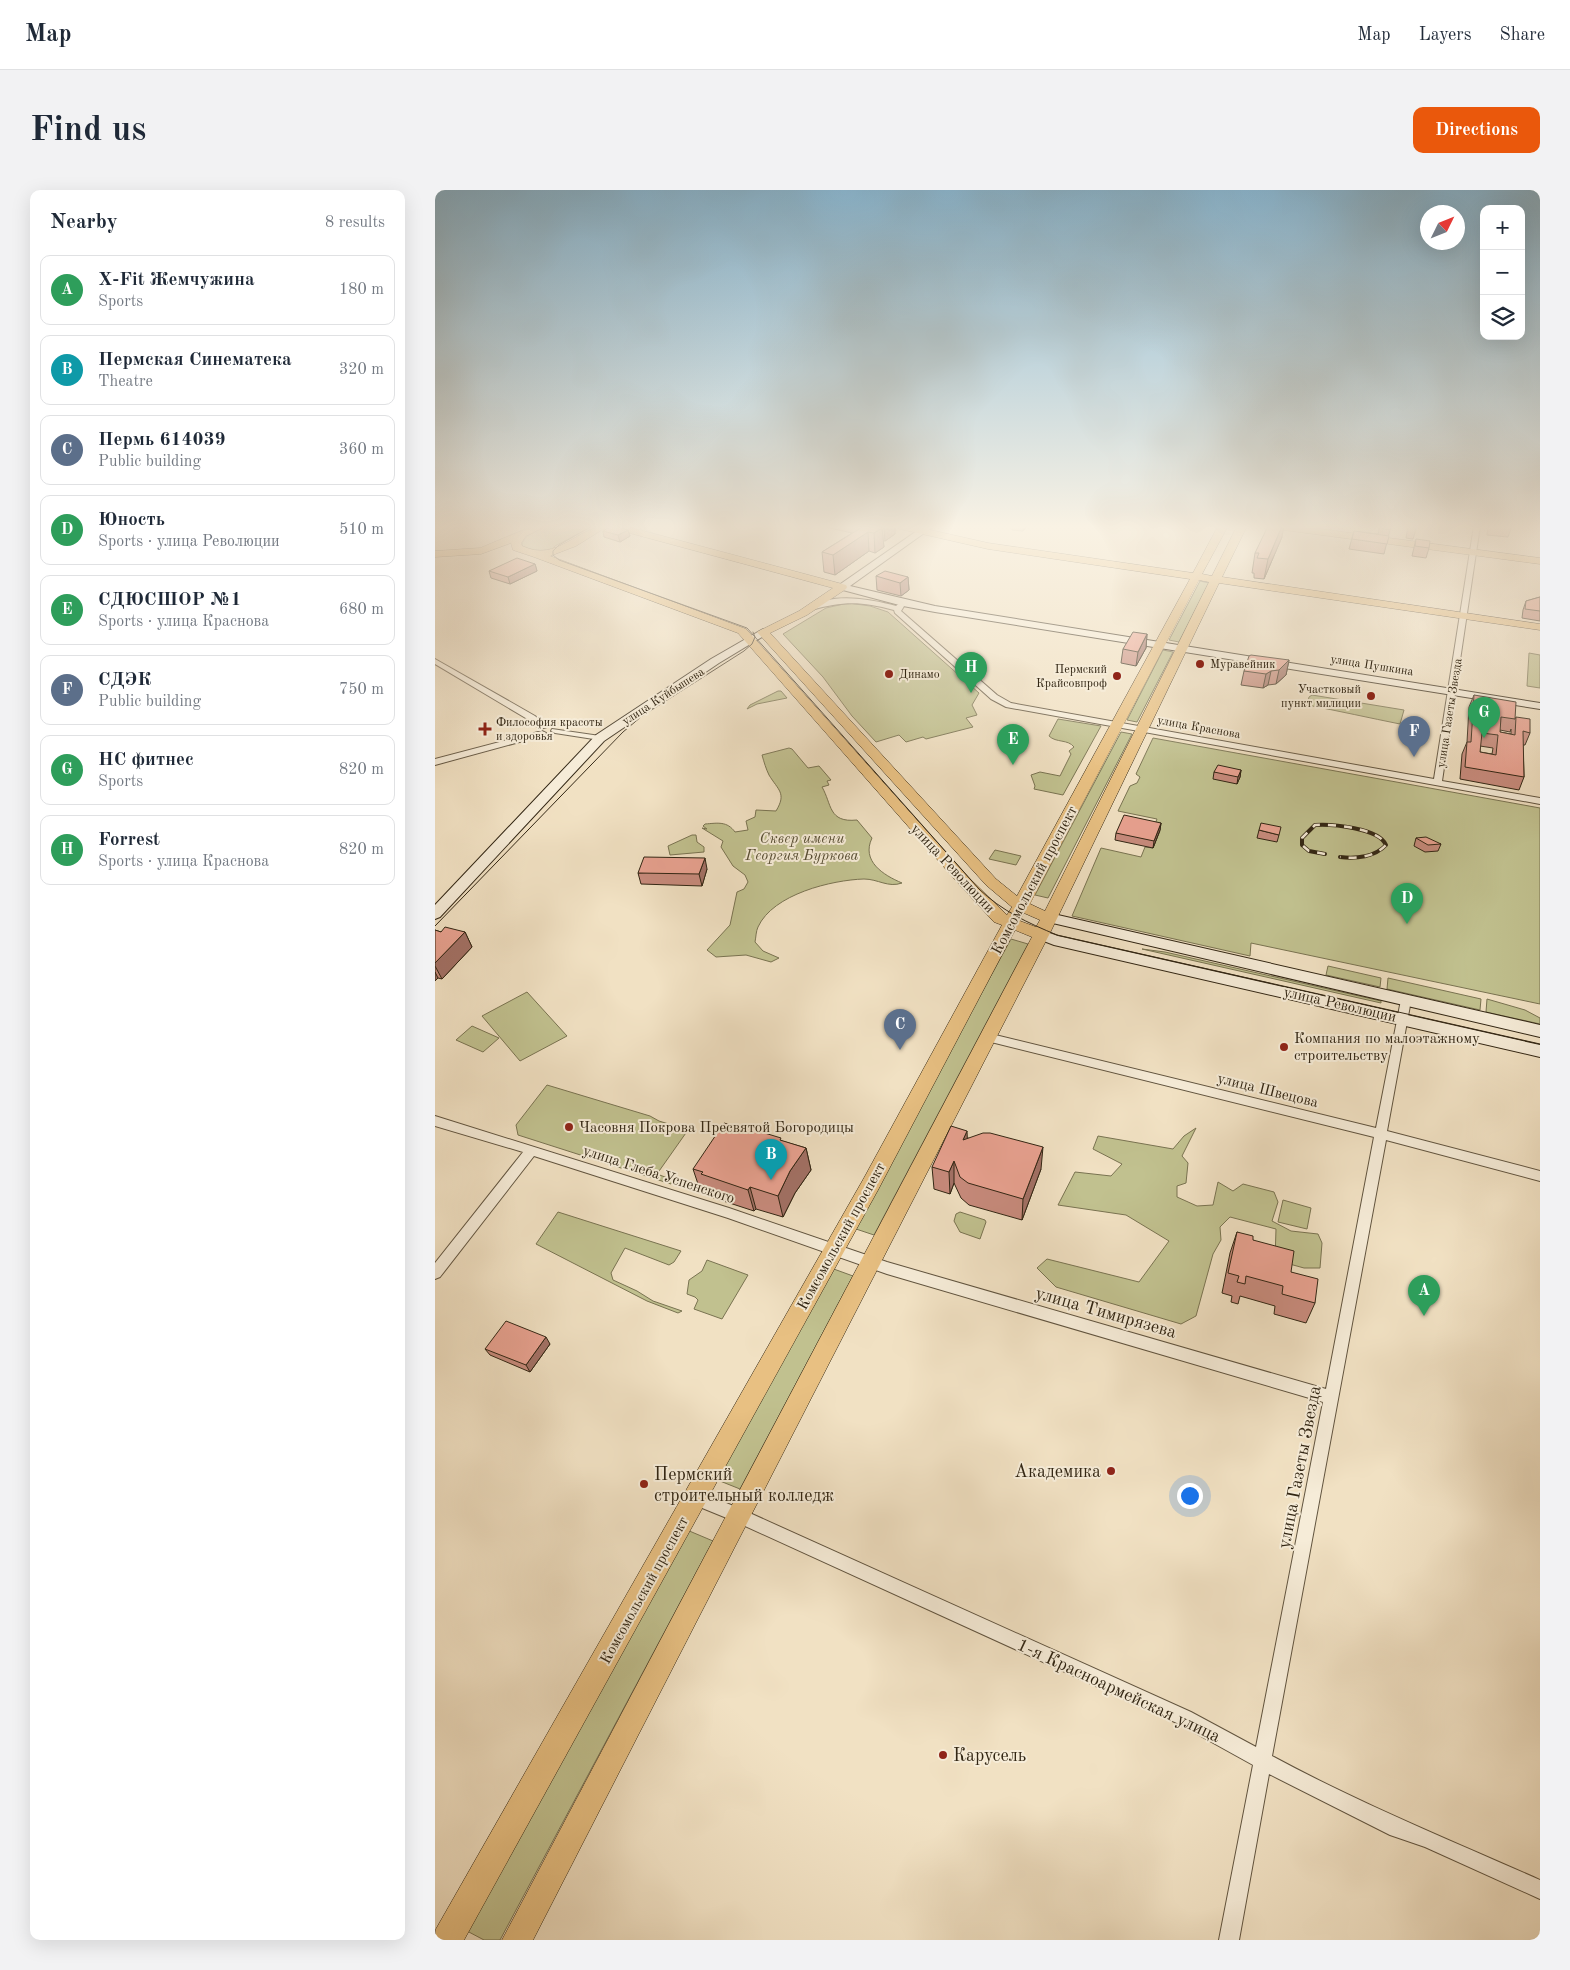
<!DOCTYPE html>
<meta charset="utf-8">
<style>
:root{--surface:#fff;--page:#f2f2f3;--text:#1f2937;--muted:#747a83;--line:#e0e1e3;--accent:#ea580c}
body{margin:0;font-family:"Old Standard TT",serif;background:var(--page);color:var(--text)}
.controls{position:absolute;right:15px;top:15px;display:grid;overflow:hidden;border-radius:10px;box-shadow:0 5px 20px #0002}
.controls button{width:45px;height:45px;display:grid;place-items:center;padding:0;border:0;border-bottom:1px solid var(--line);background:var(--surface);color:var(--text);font:25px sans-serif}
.compass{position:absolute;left:985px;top:15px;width:45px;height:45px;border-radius:50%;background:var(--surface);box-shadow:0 5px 20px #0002;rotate:47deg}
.you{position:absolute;left:754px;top:1305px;width:18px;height:18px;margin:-12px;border:4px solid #fff;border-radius:50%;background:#1a73e8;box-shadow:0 0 0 8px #1a73e833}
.badge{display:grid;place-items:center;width:32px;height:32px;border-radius:50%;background:var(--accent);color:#fff;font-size:16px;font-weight:700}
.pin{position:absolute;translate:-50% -41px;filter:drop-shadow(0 1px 2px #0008)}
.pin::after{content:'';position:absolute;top:26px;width:18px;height:15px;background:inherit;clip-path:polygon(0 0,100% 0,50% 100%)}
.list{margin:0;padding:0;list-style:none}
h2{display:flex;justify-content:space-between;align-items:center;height:65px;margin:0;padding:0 20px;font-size:21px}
h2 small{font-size:16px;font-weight:400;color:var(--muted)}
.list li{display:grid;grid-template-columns:32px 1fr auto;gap:15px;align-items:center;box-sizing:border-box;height:70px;margin:0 10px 10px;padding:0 10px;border:1px solid var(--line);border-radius:10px}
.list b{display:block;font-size:19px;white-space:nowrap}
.list p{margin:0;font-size:16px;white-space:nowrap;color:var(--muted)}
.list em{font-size:16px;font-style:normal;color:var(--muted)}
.icon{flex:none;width:28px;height:28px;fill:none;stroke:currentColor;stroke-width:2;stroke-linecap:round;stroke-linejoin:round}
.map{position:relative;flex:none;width:1105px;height:1750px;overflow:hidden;border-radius:10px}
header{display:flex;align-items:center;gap:30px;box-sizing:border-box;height:70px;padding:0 25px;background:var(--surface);border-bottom:1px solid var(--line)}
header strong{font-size:24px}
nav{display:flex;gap:28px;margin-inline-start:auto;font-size:18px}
.intro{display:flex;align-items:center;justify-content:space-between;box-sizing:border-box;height:120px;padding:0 30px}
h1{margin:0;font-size:35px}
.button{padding:12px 22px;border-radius:10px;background:var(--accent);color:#fff;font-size:18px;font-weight:700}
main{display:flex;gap:30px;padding:0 30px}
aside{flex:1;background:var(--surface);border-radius:10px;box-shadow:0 5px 20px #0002}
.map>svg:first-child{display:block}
.green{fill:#c1c18f;stroke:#797351}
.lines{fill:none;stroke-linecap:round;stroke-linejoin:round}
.street-casing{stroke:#61543f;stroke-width:2}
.secondary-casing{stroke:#312513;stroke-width:2}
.primary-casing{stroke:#312513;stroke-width:1}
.street{fill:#f6ecd8;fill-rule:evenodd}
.secondary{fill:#f6ecd8;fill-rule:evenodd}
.primary{fill:#e8c082;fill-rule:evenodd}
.tram{stroke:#312513;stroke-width:1}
.rail-casing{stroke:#312513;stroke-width:4}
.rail{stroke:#f6ecd8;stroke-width:2.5;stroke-dasharray:8;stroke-linecap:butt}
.wall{fill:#c88b7d;stroke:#312513;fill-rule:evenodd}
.shaded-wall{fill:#a37166;stroke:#312513}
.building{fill:#e9a291;stroke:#312513;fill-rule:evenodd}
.poi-dot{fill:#8f2418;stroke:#f6ecd8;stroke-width:2}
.labels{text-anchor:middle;stroke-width:4;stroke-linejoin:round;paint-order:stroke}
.far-poi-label{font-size:12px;fill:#312513;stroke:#f6ecd8;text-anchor:start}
.far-street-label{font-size:12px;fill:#312513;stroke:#f6ecd8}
.park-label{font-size:15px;font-style:italic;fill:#554c32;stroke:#f6ecd8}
.street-label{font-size:15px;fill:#312513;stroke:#f6ecd8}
.poi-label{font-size:15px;fill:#312513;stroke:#f6ecd8;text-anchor:start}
.near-street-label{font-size:18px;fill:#312513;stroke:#f6ecd8}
.near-poi-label{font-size:18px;fill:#312513;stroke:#f6ecd8;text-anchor:start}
</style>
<header>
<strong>Map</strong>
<nav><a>Map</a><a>Layers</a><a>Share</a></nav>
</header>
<div class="intro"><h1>Find us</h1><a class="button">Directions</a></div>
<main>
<aside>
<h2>Nearby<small>8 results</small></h2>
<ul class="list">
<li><span class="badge" style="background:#2e9e5b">A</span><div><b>X-Fit Жемчужина</b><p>Sports</p></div><em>180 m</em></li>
<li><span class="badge" style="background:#0f9aa8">B</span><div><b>Пермская Синематека</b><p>Theatre</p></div><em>320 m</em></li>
<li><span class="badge" style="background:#5c6f8a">C</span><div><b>Пермь 614039</b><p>Public building</p></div><em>360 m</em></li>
<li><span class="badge" style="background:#2e9e5b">D</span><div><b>Юность</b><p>Sports · улица Революции</p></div><em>510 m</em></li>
<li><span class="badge" style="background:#2e9e5b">E</span><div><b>СДЮСШОР №1</b><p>Sports · улица Краснова</p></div><em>680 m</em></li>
<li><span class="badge" style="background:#5c6f8a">F</span><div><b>СДЭК</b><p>Public building</p></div><em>750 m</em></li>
<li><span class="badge" style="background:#2e9e5b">G</span><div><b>НС фитнес</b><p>Sports</p></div><em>820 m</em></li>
<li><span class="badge" style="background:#2e9e5b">H</span><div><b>Forrest</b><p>Sports · улица Краснова</p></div><em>820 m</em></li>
</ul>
</aside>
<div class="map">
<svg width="1105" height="1750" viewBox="0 0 1105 1750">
<rect width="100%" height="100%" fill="#f1e1c3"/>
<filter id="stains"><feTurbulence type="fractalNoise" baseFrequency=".004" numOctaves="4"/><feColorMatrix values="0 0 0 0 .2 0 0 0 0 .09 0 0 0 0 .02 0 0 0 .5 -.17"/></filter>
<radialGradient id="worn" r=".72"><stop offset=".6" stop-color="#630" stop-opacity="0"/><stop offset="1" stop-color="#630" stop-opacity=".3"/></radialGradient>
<path class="green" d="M113,336h36l5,2 -34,18 -3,4 -16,1 -14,-5c0,-11 17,-16 26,-20z
M765,391l9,2 -30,59 -10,-2z
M413,413l22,3 18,6 91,81 -7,12 5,10 -11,3 7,9 -47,12 -3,-2 -17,5 -7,-7 -23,7 -24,-26 -29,-39 -40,-43 43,-26z
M728,460l10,2 -36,70 -10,-2z
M1094,463l11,2v33l-13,-2z
M343,501h3l6,7 -30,6 -10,5 3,-4z
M877,505l92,15 -4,14c-30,-6 -61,-13 -93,-19l2,-8z
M623,529l43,7 -38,69 -29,-6 1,-3 -4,-11 9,-3 20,4 11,-22 -2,-3 5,-4c-6,-8 -18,-4 -25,-11z
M686,542l11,2 -84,164 -13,-3z
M718,548l387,70v196l-289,-61 -1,13 -178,-40 29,-68 40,9 4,-10 8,1 7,-17 -7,-2 4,-10 -39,-8 12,-25 7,-3 3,-6 -4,-3z
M354,558l3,1 16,19 11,-2 12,14 -4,1 2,4 -7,2c10,17 6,36 35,33l15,18c-11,23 11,37 30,45 -14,5 -24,-4 -38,-4 -32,1 -91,15 -106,48 -2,4 -2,10 -3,15l8,9 16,7 -8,4 -25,-7 -30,2 -9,-7 23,-25 7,-33 7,-3 4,-7 -3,-7 -12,-9 -12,-19 2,-6 -21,-13 5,1 -4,-3 2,-2c13,-1 22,-3 30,8l13,-2 -2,-9 9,-4 1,-7 20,1c11,-18 2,-21 -7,-36 -3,-6 -5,-13 -7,-20z
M257,645h4l1,7 7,5v5l-34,3 -2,-9z
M560,660l26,6 -5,9 -27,-6z
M576,749l17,5 -154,291 -21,-7z
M707,759l23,3 216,49v2z
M893,776l53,12 -1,9 -54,-12z
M953,788l93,21 -1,11 -93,-21z
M92,802l40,44 -47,25 -38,-45z
M1052,809l38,11 15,8v6l-54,-12z
M37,836l27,12 -16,14 -27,-12z
M112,895l103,31 9,5 29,9 -31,44 16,6 -2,4 -153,-49 -2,-10z
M761,938l-14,28 6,7 -2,20 -9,3v11l20,9 16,-1 5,-23 15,9 10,-7 31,8 4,10 -6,19 19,10 27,3 4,9 -2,25h-16l-29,-8 1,-31 -46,-12 -10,10 1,13 -8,14 -17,62 -15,8 -125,-37 -19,-19 10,-9 92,23 30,-41 -43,-26 -68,-10 17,-33 36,4 11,-12 -29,-15 5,-13 75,13 11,-13z
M848,1010l28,8 -4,21 -29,-7z
M123,1022l123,39 -7,11 -5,3 -44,-17 -14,25 2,7 24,11 16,10 29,10 -4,2 -31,-12 -111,-57z
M525,1022l25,8 1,2 -6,17 -20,-7 -6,-11 2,-7z
M272,1070l41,15 -26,44 -28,-10 4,-9 -3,-3 -8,-3 2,-14 13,-9z
M396,1078l22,8 -113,213 -25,-10z
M252,1340l26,11 -213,399h-16l-17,-9z"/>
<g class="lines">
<g class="street-casing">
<path id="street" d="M1039,336h6l-38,255 98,17v6l-534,-97 -15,-8 -96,-86 -1,-3c-33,-9 -51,-9 -83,0l-3,-2c24,-16 62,-9 88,-2l5,-4h4l1,1 -5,8 96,84 14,8 423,76z
M0,469l100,57 12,11 -7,2 -11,-9 -94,-56z
M117,539l48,7 4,2 -4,2 -45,-7 -4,-2z
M107,541l4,2 -1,2 -110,30v-6z
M971,806l5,4 -24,131 153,40v10l-154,-41 -114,616c87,47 178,84 268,124v19l-115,-52 -35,-12 -121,-61 -30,166h-20l34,-175 -74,-41 -445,-203 -44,-18 -3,-5 3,-5 5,-3 48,20 448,202 65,35 67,-345 -436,-128 -159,-56 -194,-62 -94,121 -5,2v-16l88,-111 -88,-26v-10l294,92 158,54 439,127 48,-252 -387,-96 -5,-4 5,-4 389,95 25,-128z"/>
</g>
<g class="secondary-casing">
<path id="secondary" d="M489,336h10l-84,60 85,20 605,97v6l-605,-97 -32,-6 -64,-17v-4z
M328,439l5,3 -1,2 -48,29 -115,78 -164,176 -5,2v-14l161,-170 115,-76z
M614,723l491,112v12l-496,-116 -2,-3 2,-3z
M606,740l17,6 482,109v12l-486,-112 -18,-7 -2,-3 2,-3z"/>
</g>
<g class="primary-casing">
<path id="primary" d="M98,336h13l-20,10 -5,7 1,3c36,17 55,-20 86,-20l-32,20 -26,10 196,73 222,248 39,38 5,-8 -26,-22 -229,-253 42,-21 34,-23 -222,-60 -2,-2h16l221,59 1,2 -1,2 -39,26 -37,18 226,246 21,17 173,-317 -202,-30 -88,-20 -5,-3h18l75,17 205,30 25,-47h10l-26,48 10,2 25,-50h10l-25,51 318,47v6l-321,-47 -170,352 -516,1005h-31l530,-1003 -17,-7 -137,260 -414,750h-29l1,-11 428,-751 138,-253 -8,-3 -36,-39 -220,-250 -204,-76 -21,-7 -2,-7 -30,11 -46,3v-6l45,-3zM764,390l10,2 -164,329 -15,-7zM589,723l16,7 -4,7 -16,-6z
M836,336h27l242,32v6l-264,-35z"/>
</g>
<use href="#street" class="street"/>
<use href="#secondary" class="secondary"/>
<use href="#primary" class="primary"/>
<path class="tram" d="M157,336l-33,19 -6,6v4l6,5 188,68 232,261c23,22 49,34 78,46l483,109
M0,736l188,-194 19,-16 102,-65 8,-7 3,-7 -2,-5"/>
<g class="rail-casing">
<path id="rail" d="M890,664l-16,-3 -7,-6v-7l13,-13c17,-1 64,3 71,20 -11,12 -30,14 -46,12"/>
</g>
<use href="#rail" class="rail"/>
</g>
<path class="wall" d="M386,336h74v8l-10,7h-2l1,6 -9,6 -6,-2 -34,24 -11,-3 -2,-20 30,-19z
M577,336h15l-4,5 -11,-1z
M945,336h11l-7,28 -35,-5 5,-18 24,3z
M973,336h9l-4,13 -7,-1z
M1053,336h24l-4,11 -21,-2z
M193,340l2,6 -10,6 -16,-5 -1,-6z
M847,347l-18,42 -10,-1v-5h-2l3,-20z
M981,349l13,9 -3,10 -14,-2z
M100,374l2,7 -27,13 -19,-6 -2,-7z
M441,386l32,1 1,13 -8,6 -24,-6z
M1105,407v24l-18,-3 1,-8 3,-9z
M712,444l-1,14 -10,18 -15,-3 2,-14z
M854,470l-3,15 -10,9 -8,1 -5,3 -22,-3 3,-14z
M1039,505l41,24 1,-2 14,16 -5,12h-2l1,32 -5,13 -59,-11 2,-25 5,-12 2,-35zM1076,539v5l-11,-2v-2l10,2zM1045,556l13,2 -1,6 -12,-2z
M806,580l-1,7 -3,7 -24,-5 1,-7z
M726,633l-1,7 -7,18 -38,-8 1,-7z
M824,640l20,5 -2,7 -20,-4z
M981,648l25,6 -3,7 -13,1 -11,-6z
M272,679l-5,17 -61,-2 -3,-11z
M0,740l6,2h24l7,15 -30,32 -4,-1 -3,3z
M533,948l73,31 -19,51 -53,-15 -8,-7 -7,-15 -4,11 -16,-5 -2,-22z
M347,951l24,7 5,22 -16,23 -12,24 -27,-8 -2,2 -46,-15 -1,-4 -7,-2 -7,-21z
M802,1042l16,8 38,32 24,31 -9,20 -32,-9 1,-8 -35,-10 -2,8 -7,-2 1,-6 -10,-3 8,-40z
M115,1154l-20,28 -40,-17 -5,-6z"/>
<path class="shaded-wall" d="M449,336h11v8l-10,7z
M588,336h4l-4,5z
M847,336h2l-2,11 -18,42 4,-20z
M447,338l2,19 -9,6 -1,-20z
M193,340l2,6 -10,6 -2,-7z
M433,342l1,19 -34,24 -2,-20z
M100,374l2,7 -27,13 -2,-7z
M473,387l1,13 -8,6 -1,-13z
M712,444l-1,14 -10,18 2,-14z
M854,470l-3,15 -10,9 3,-14z
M836,481l-3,14 -5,3 3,-14z
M806,580l-1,7 -3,7 1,-7z
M726,633l-1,7 -7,18 1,-7z
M270,668l2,11 -5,17 -3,-12z
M30,742l7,15 -30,32 -7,-13v-3z
M0,782l3,6 -3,3z
M532,941l1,22 -5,-13z
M608,957l-2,22 -19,51 1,-21z
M371,958l5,22 -16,23 -12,24 -5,-21 12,-25z
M519,971v22l-4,11 -1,-22z
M315,997l6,22 -2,2 -6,-21z
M111,1147l4,7 -20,28 -4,-7z"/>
<path class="building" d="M177,336h2l14,4 -10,5 -15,-4z
M429,336h12l6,2 -8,5 -6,-1 -35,23 -11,-3z
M833,336h14l-14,33 -11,-1 2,-5h-4z
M945,336h11l-1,4 -10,-2z
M974,336h8l-1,2 -7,-1z
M919,341l35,5 -2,8 -35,-5z
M981,349l14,2 -1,7 -14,-2z
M82,368l18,6 -27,13 -19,-6z
M450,381l23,6 -8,6 -24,-7z
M1105,407v14l-15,-2 1,-8z
M698,442l14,2 -9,18 -15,-3z
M816,465l38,5 -10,10 -8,1 -5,3 -22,-3 5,-15z
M1039,505l42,7 -1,17 -14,-2 -1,15 15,3 1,-18 14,2v14l-7,-2 1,46 -59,-10 2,-25h4zM1047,543l16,2 -2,20 -16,-3z
M783,575l23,5 -3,7 -24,-5z
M689,625l37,8 -7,18 -38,-8z
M826,633l20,4 -2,8 -20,-5z
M991,647l15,7 -13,1 -12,-7z
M209,667l61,1 -6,16 -61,-1z
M10,737l20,5 -30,31v-33l6,2z
M289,933l10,3 1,-2 46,14 -1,2 26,8 -16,23 -12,25 -28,-9 -2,3 -47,-16 2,-2 -10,-3z
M516,936l16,5 -4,9 20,-7h7l53,14 -20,52 -55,-16 -8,-6 -6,-16 -5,11 -17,-5z
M802,1042l16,4v4l41,11 -3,21 27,7 -3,24 -33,-9 1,-8 -37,-10 -1,8 -8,-2 2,-6 -11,-3z
M71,1131l40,16 -20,28 -41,-16z"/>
<linearGradient id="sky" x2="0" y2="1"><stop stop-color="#89b8d4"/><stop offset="0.58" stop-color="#f9f2e4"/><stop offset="1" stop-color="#f9f2e4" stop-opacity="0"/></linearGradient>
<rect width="1105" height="581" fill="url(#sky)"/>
<g class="poi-dot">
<circle cx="765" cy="474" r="5"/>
<circle cx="454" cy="484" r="5"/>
<circle cx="682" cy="486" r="5"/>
<circle cx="936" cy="506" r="5"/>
<path d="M47.5 531.5h5v5h5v5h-5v5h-5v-5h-5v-5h5z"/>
<circle cx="849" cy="857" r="5"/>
<circle cx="134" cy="937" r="5"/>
<circle cx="676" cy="1281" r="5"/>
<circle cx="209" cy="1294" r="5"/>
<circle cx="508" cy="1565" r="5"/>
</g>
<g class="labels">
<g class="far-poi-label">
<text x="775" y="478">Муравейник</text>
<text x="672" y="483" text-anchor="end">Пермский<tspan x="672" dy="14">Крайсовпроф</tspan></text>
<text x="464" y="488">Динамо</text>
<text x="926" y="503" text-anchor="end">Участковый<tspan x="926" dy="14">пункт милиции</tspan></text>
<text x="61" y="536">Философия красоты<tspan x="61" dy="14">и здоровья</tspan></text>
</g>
<g class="far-street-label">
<text transform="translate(937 475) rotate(9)" y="4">улица Пушкина</text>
<text transform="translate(228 506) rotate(-33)" y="4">улица Куйбышева</text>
<text transform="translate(1014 523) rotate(-81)" y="4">улица Газеты Звезда</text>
<text transform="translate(764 537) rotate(10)" y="4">улица Краснова</text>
</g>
<g class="park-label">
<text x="367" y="653">Сквер имени<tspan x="367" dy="17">Георгия Буркова</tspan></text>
</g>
<g class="street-label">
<text transform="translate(518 678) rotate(47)" y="5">улица Революции</text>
<text transform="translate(599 690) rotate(-62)" y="5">Комсомольский проспект</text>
<text transform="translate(905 814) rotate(13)" y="5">улица Революции</text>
<text transform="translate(833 900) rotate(14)" y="5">улица Швецова</text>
<text transform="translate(224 984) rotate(18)" y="5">улица Глеба Успенского</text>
<text transform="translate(406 1046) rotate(-61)" y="5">Комсомольский проспект</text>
<text transform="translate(209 1400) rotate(-61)" y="5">Комсомольский проспект</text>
</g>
<g class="poi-label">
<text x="859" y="853">Компания по малоэтажному<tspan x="859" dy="17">строительству</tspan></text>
<text x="144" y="942">Часовня Покрова Пресвятой Богородицы</text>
</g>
<g class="near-street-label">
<text transform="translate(671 1122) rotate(16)" y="6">улица Тимирязева</text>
<text transform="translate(864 1277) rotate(-79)" y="6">улица Газеты Звезда</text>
<text transform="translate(684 1500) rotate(25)" y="6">1-я Красноармейская улица</text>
</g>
<g class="near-poi-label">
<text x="666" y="1287" text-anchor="end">Академика</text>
<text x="219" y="1290">Пермский<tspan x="219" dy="21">строительный колледж</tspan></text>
<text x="518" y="1571">Карусель</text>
</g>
</g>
<rect width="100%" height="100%" filter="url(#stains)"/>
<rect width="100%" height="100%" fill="url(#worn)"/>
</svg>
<div class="controls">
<button>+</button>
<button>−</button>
<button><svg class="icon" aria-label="layers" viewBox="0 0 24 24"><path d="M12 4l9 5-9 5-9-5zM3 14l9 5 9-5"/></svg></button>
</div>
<svg class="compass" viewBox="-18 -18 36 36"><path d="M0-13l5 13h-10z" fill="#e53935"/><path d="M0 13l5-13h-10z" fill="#747a83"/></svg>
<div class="you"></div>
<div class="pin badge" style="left:989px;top:1126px;background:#2e9e5b">A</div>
<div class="pin badge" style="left:336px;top:990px;background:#0f9aa8">B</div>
<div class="pin badge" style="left:465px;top:860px;background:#5c6f8a">C</div>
<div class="pin badge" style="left:972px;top:734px;background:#2e9e5b">D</div>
<div class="pin badge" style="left:578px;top:575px;background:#2e9e5b">E</div>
<div class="pin badge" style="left:979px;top:567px;background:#5c6f8a">F</div>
<div class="pin badge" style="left:1049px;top:548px;background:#2e9e5b">G</div>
<div class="pin badge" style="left:536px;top:503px;background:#2e9e5b">H</div>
</div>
</main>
